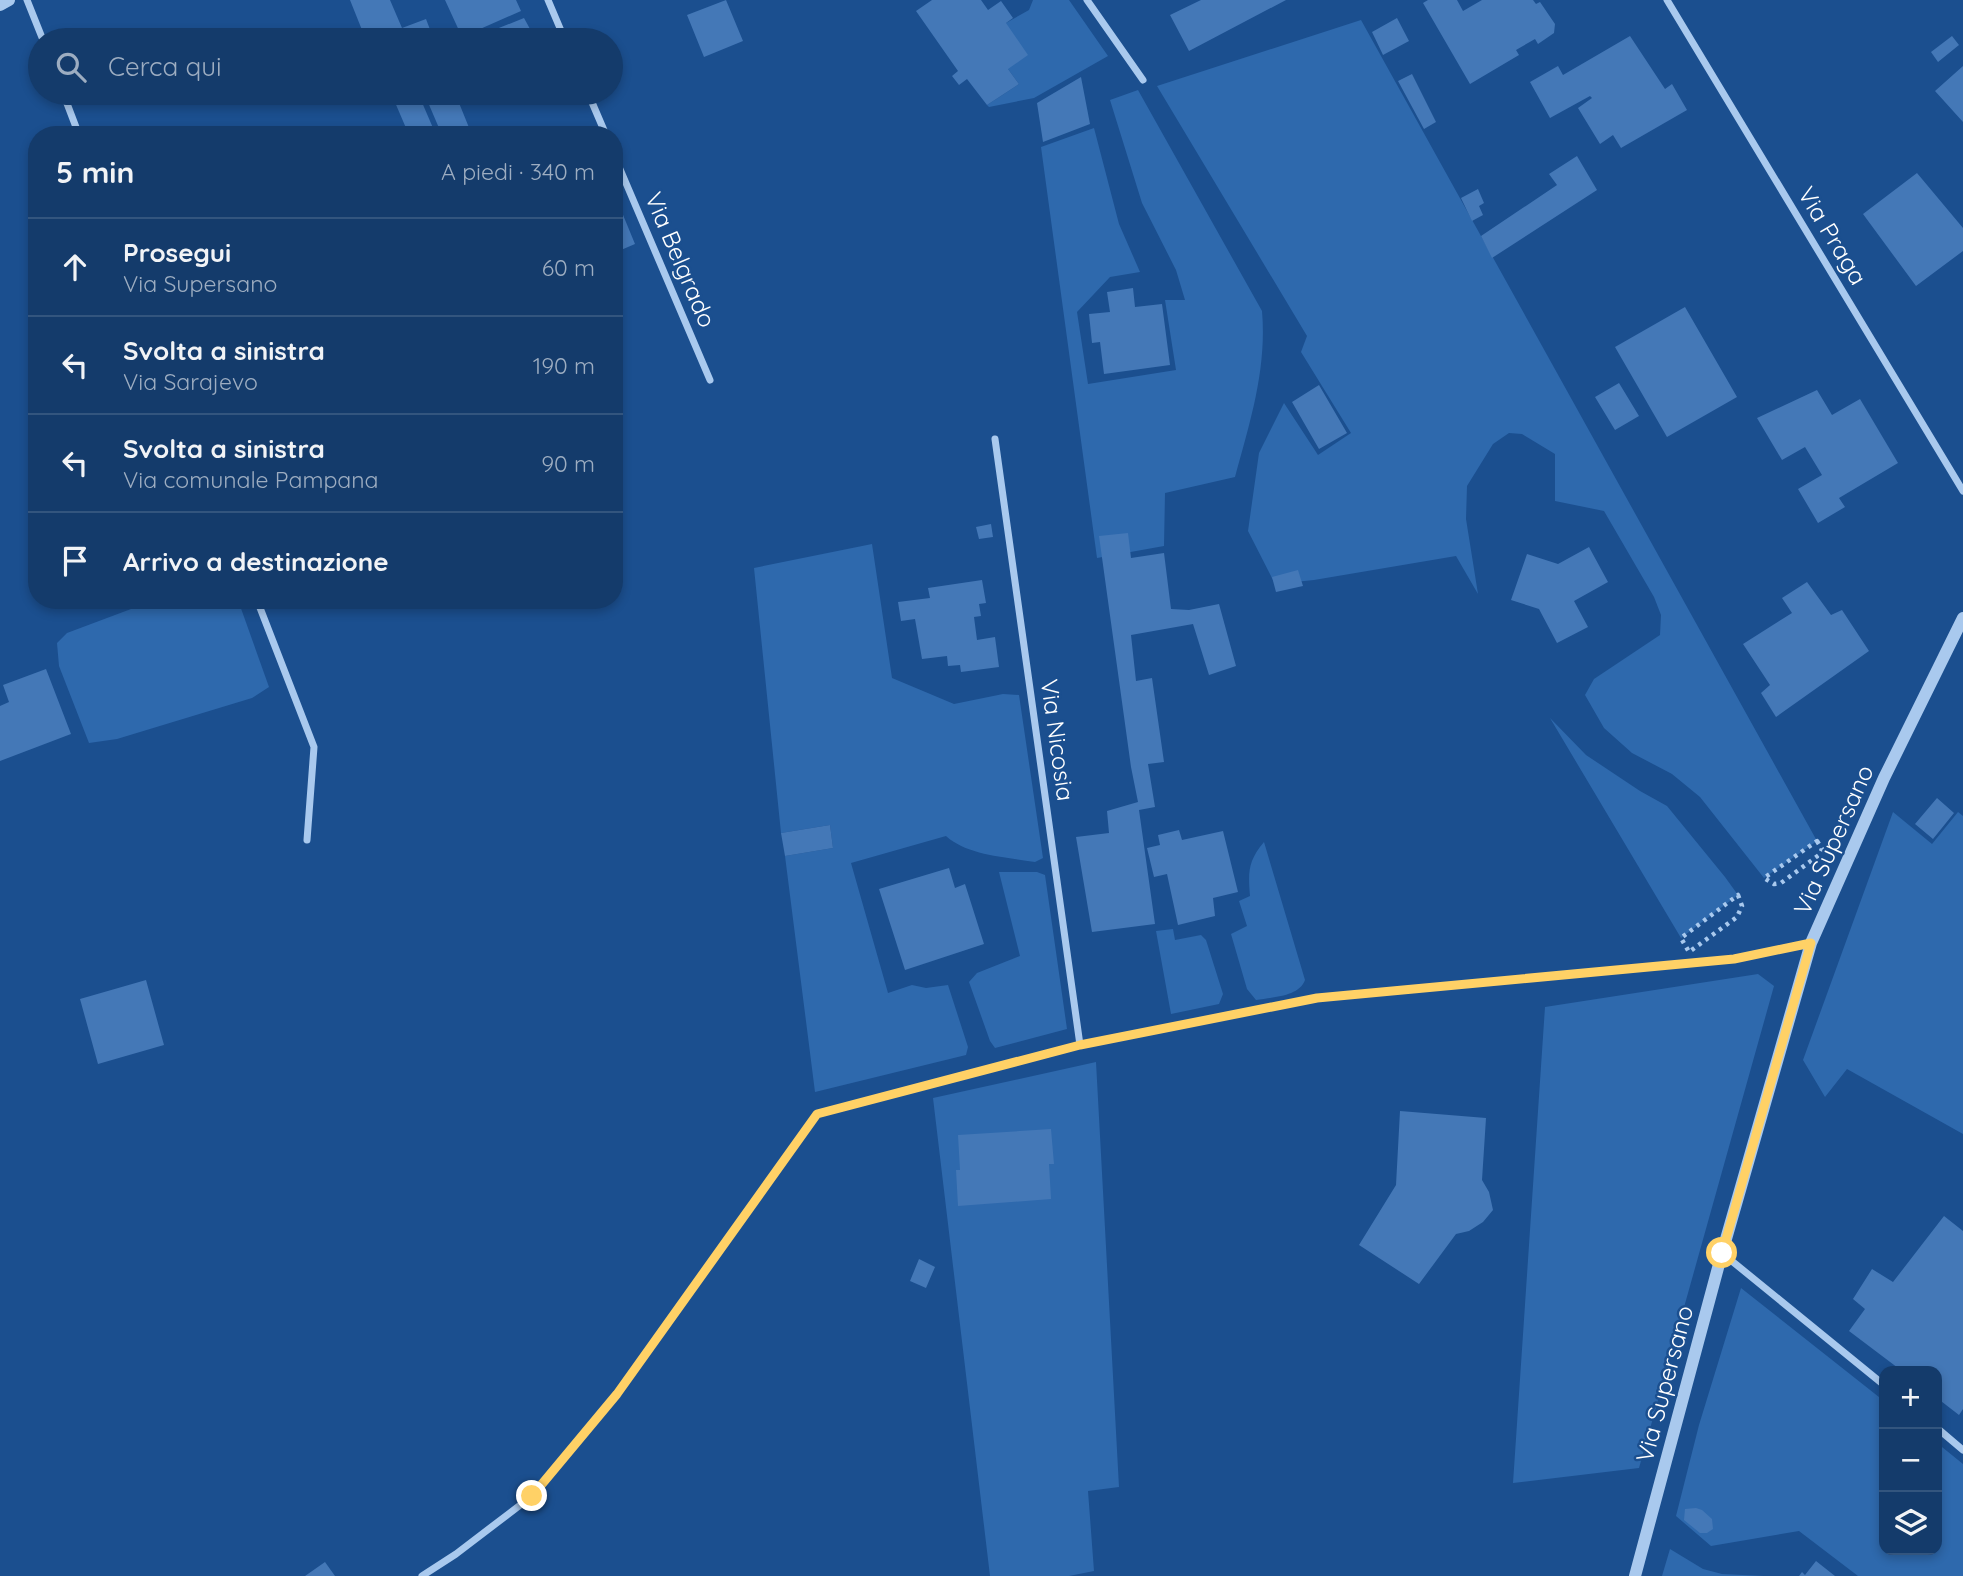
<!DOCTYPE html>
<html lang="it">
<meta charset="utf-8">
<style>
:root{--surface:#143b6b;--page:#1d4271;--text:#f1f3f6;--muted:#9dadc1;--line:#33557e}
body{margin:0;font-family:Quicksand,sans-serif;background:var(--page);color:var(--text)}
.controls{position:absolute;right:21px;bottom:21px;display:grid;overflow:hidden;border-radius:14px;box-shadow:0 4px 10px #0003}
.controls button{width:63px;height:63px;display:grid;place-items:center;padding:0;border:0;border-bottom:2px solid var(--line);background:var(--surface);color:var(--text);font:35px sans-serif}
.stop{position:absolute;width:21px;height:21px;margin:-16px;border:5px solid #ffd166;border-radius:50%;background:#fff}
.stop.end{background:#ffd166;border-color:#fff;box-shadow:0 2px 7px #0008}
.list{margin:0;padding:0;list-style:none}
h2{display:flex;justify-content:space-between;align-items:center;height:91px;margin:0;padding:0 28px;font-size:30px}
h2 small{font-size:23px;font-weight:400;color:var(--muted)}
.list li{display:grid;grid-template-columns:46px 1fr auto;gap:21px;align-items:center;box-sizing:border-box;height:98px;padding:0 28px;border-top:2px solid var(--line)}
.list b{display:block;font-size:26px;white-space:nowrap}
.list p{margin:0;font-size:23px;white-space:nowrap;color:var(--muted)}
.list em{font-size:23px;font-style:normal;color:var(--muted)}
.icon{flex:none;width:38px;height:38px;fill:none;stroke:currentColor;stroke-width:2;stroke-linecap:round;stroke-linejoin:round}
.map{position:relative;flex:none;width:1963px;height:1576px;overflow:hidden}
.search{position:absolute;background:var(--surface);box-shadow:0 4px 10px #0003;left:28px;top:28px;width:595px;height:77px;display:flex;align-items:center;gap:18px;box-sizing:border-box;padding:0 24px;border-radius:38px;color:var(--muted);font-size:26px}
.panel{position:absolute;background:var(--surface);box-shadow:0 4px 10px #0003;left:28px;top:126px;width:595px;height:483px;border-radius:28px}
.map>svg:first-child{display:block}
.green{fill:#2e69ad}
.building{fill:#4478b7}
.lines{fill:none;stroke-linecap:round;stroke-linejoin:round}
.path{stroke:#a9c9ee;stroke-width:4.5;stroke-dasharray:3.5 5;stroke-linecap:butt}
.minor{stroke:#a9c9ee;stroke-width:7}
.tertiary{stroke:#a9c9ee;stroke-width:12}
.route{stroke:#ffd166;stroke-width:9}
.labels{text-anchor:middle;stroke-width:5;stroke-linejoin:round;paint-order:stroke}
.street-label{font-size:24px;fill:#fff;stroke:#1b4f8f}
</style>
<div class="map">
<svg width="1963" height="1576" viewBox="0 0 1963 1576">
<rect width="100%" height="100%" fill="#1b4f8f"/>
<path class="green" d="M1033,0h36l39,56 -74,42 -45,9 -2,-2 32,-21 -11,-15 -2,-46 23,-13z
M1361,20l456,821 -53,37 -64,-81 -28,-23 -40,-21 -28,-25 -19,-33 9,-16 66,-44 1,-20 -7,-18 -50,-86 -49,-10v-47l-33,-20 -13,-1 -16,11 -26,42 -1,33 12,75 -22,-38 -142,24 -39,4 -27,-53 11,-78 25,-50 34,52 33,-22 -50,-81 6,-16 -150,-250z
M1138,90l124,221c5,58 -12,111 -27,166l-70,16 -1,53 -67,12 -56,-411 53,-19 25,96 21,48 -30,5 -33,35 11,72 88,-14 -11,-70h20l-9,-30 -34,-67 -32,-103z
M872,544l20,134 62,26 49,-10 16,1 24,163 -8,4c-28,-5 -67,-6 -89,-26l-95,27 37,130 24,-8 14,3 22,-3 20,62 -2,8 -151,37 -30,-236 48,-8 -3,-23 -49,8 -27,-265z
M155,600h83l31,87 -17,11 -135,41 -28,4 -30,-77 -2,-23 10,-10z
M1550,718l36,37 54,36 27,15 58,71 13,18 -57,43z
M1893,812l39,32 26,-32 5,4v318l-116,-65 -22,28 -22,-37z
M1264,842l41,138c-6,17 -33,17 -49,20l-9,-11 -16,-55 16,-8 -8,-25 11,-5c-2,-24 -2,-35 14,-54z
M999,872h38l8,3 22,154 -72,19 -5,-7 -21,-59 8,-9 43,-17z
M1173,929l2,11 26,-5 5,5 17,54 -4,10 -48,10 -15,-83z
M1758,974l16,12 -135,482 -126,15 32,-476z
M1096,1062l23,425 -31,4 6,80 -25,5h-79l-57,-478z
M1741,1288l143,113v149h53v-107l26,21v112h-105l-59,-45 -88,15 -35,-30 23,-91z
M1670,1549l33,20 19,5 42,2h-102z"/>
<path class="building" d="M350,0h40l12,28 24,-9 8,21h-33l-2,-3 -3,1 1,2h-31z
M445,0h71l5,11 -59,26z
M726,0l17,41 -39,16 -17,-42z
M932,0h49l7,10 13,-9 12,17 -7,5 22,32 -20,14 11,15 -32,21 -20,-26 -8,6 -7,-9 6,-5 -42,-60z
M1201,0h85l-97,51 -19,-36z
M1428,0h29l6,11 19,-11h51l3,4 4,-2 15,22 -1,9 -16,11 -3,-5 -19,11 3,5 -49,29 -47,-81z
M524,18l11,20 -5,2h-61z
M1397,18l12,23 -26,14 -11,-23z
M1630,36l35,53 7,-5 15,26 -66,38 -8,-13 -13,9 -22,-36 14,-10 -2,-2 -40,22 -20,-36 28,-16 5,9z
M1952,36l7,9 -21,17 -7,-10z
M1963,66v56l-28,-31z
M1412,74l24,48 -12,7 -26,-48z
M1081,77l9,47 -47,18 -6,-39z
M391,93h27l18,42h-27z
M424,93h31l17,42h-30z
M1577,156l20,34 -105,68 -11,-22 76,-51 -8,-11z
M1917,173l46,55v23l-47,35 -53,-72z
M1478,189l6,14 -5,3 4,9 -11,6 -11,-23z
M621,210l14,34 -21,9v-41z
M1133,288l2,19 27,-3 8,61 -66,9 -4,-32 -8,1 -3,-29 21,-2 -3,-20z
M1685,307l52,90 -70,40 -52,-90z
M1619,383l20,33 -24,14 -20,-33z
M1319,385l28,48 -28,16 -27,-47z
M1817,390l15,25 28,-16 38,64 -59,35 6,9 -27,16 -20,-34 24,-14 -17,-28 -23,13 -25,-42z
M991,524l2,13 -14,2 -3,-12z
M1128,533l3,25 33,-5 7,56 18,1 30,-6 17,62 -27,9 -16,-51 -62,11 5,46 16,-3 12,84 -16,2 7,43 -16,3 16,114 -63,8 -16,-95 33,-4 -2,-22 31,-9 -7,-35 -32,-231z
M1589,547l19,35 -34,19 14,26 -31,16 -18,-34 -28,-9 16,-46 31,10z
M1298,570l5,16 -27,6 -4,-15z
M982,580l4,23 -7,1 2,12 -7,1 3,23 18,-3 4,30 -38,5 -1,-7 -12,1 -1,-10 -25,3 -7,-40 -14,2 -3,-19 32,-4 -2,-10z
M1807,582l24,33 11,-5 27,41 -93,66 -15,-24 9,-8 -27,-41 49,-31 -10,-15z
M46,669l25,65 -71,27v-55l9,-4 -6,-17z
M1937,798l17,15 -21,26 -18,-15z
M830,825l3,23 -48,8 -4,-23z
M1179,830l3,10 41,-9 15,61 -25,6 2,18 -37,9 -11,-51 -13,3 -7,-29 13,-3 -2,-10z
M949,868l6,20 10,-4 19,60 -79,26 -26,-81z
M146,980l18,65 -66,19 -18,-65z
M1400,1111l86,7 -4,62 7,12 4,18 -10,12 -14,9 -13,3 -37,50 -60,-39 37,-60z
M1051,1129l3,35h-5l2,35 -93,7 -2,-36h4l-2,-35z
M1944,1216l19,15v178l-4,6 -22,-17v-27h-35l-53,-40 16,-22 -12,-10 19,-30 21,13z
M919,1259l16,8 -9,21 -16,-7z
M1696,1508l6,2 10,9 1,10 -6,4h-7l-16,-13 1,-11z
M1816,1561l19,15h-36l3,-4 3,3z
M325,1562l10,14h-30z"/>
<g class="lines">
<path class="path" d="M1817,841l5,8 -3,6 -38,28 -7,1 -10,-6z
M1738,895l4,11 -5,11 -48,35 -8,-14z"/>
<path class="minor" d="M27,0l16,40
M548,0l17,40
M1087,0l56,80
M1667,0l296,491
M63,93l16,42
M588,93l18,42
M614,155l96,225
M995,439l85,606
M257,600l57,147 -7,93
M1722,1253l162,132
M1937,1428l26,22
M422,1576l34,-22 76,-58 85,-102 200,-280 263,-69 237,-47 417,-39 77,-16"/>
<path class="tertiary" d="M0,5l9,-5
M1635,1576l87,-323 89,-310 73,-165 79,-160"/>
</g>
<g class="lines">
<path class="route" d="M532,1496l85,-102 200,-280 263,-69 237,-47 417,-39 77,-16 -89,310"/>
</g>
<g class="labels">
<g class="street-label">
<text transform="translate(1832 236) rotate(59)" y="8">Via Praga</text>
<text transform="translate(680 260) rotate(67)" y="8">Via Belgrado</text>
<text transform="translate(1057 740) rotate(82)" y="8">Via Nicosia</text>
<text transform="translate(1834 840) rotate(-66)" y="8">Via Supersano</text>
<text transform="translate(1665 1384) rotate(-75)" y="8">Via Supersano</text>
</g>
</g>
</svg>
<div class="controls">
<button>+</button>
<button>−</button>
<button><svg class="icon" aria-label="layers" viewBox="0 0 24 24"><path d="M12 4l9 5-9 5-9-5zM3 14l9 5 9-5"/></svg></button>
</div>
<div class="stop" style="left:1722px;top:1253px"></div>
<div class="stop end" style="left:532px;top:1496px"></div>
<div class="search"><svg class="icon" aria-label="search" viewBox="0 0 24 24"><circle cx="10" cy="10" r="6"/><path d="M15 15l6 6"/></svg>Cerca qui</div>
<section class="panel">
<h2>5 min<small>A piedi · 340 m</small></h2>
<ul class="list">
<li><svg class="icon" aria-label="ahead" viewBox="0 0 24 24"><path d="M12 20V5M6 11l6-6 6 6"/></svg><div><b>Prosegui</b><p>Via Supersano</p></div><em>60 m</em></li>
<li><svg class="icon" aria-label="left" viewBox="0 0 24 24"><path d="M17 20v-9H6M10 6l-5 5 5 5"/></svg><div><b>Svolta a sinistra</b><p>Via Sarajevo</p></div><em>190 m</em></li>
<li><svg class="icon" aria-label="left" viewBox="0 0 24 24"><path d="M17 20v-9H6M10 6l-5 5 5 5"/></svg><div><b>Svolta a sinistra</b><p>Via comunale Pampana</p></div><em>90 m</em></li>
<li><svg class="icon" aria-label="arrive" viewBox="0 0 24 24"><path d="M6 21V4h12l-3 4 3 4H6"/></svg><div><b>Arrivo a destinazione</b></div></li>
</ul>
</section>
</div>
